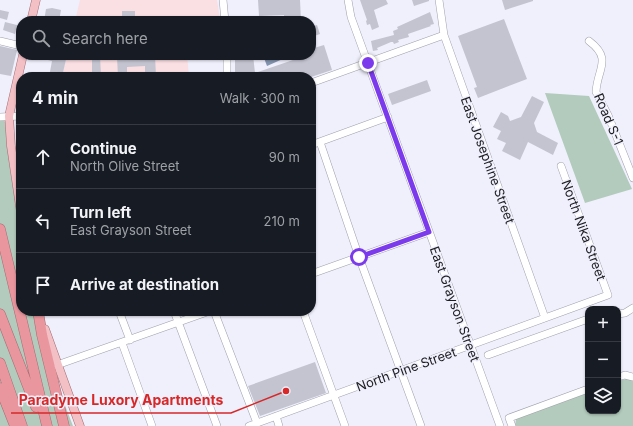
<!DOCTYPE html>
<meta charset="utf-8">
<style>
:root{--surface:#171b24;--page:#242831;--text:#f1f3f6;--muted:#9ea1a6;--line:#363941}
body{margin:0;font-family:Inter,sans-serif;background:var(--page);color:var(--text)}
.controls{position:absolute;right:12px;bottom:12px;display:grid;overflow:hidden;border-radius:8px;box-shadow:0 1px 3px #0004}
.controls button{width:36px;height:36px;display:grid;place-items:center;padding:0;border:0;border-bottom:1px solid var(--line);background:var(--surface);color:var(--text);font:20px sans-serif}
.stop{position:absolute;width:12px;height:12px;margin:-9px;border:3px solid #7c3aed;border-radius:50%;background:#fff}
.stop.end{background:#7c3aed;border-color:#fff;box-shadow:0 1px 4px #0008}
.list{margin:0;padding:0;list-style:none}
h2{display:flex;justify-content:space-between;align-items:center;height:52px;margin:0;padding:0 16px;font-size:17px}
h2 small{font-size:13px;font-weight:400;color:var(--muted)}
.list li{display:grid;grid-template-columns:26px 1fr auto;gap:12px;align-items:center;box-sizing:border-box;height:64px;padding:0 16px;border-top:1px solid var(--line)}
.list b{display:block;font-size:15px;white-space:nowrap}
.list p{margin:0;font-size:13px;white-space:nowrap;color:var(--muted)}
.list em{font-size:13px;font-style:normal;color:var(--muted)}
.icon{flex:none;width:22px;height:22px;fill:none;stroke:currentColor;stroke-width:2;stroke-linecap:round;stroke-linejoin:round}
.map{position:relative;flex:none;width:633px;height:426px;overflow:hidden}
.search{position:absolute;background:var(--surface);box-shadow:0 1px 3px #0004;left:16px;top:16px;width:300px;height:44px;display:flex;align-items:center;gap:10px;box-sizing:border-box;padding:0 14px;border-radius:16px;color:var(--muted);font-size:15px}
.panel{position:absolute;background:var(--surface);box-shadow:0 1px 3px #0004;left:16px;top:72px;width:300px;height:244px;border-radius:16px}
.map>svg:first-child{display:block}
.industrial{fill:#fadfe3}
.green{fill:#b2cbbc}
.water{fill:#8495af}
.building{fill:#c3c4d0}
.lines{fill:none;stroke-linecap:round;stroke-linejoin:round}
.minor-casing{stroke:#9fa0ab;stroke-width:8}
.major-casing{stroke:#a26c72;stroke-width:9}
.highway-casing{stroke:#a26c72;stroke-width:11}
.minor{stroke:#fff;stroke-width:7}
.major{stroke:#f2c0c5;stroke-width:8}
.highway{stroke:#ea969e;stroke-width:10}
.route{stroke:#7c3aed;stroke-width:5}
.labels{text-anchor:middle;stroke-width:3;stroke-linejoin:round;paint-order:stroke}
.street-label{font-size:13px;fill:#1d1d21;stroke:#eff0fc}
.leader{fill:none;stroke:#d62828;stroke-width:1.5}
.callout-dot{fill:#d62828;stroke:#eff0fc;stroke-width:1.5}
.callout-label{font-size:14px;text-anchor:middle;font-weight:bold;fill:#d62828;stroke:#eff0fc;stroke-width:3;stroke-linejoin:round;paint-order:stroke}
</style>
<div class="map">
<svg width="633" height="426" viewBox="0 0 633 426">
<rect width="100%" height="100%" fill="#eff0fc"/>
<path class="industrial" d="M80,0h137l3,20 -145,1z
M67,55h120l2,22h-127z"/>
<path class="green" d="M545,93l44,3 43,93 -47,14z
M0,114l5,8 16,105v84h14l24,79 14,36h-73z
M630,378l3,1v47h-118l1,-7 72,-28v20h30v-30z"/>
<path class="water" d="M272,55l2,4 9,-4 2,3 -18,8 -3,-8z"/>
<path class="building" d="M258,0h42l1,21h-17v-6l-25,1z
M360,0h26l2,4 -14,6 5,17 -7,3 -2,-6 -3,1 -1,-4 1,-1z
M412,0h17v1l-15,5z
M502,0h31v1l-28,9z
M52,8l9,2 -2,11h-15l2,-12z
M0,10l9,2 -2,8 -7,-2z
M122,11h13v10h-13z
M430,12l4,12 -4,1 1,1 -23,8 1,3 -11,3 1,2 -5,2 -1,-2h-2l-14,6 1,2 -5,1 -2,-10 23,-6 -1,-4 5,-2 -1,-2z
M504,19l23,60 -49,19 -4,-10 3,-1 -19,-51z
M5,22l12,3 -2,9 -12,-4z
M317,25l3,9 -9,3v-10z
M324,45l8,25 -21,7h-76v-22h18l2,18 38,-13 -2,-5h20v-6z
M0,46l17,4 -6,26 -11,-2z
M35,55h32l-5,22h-13l3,-16 -17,-4z
M92,55h8l1,22h-9z
M144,55h11l1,22h-11v-11l-18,1v10h-9l-1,-20z
M427,80l4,11 -39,14 -4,-11z
M532,96l12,6 -10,21 3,9 21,11 -5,12 -25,-13 -8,18 -18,-9 4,-8 -9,-4 4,-8 -8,-4 8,-15 7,4 2,5 11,-4z
M315,362l11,31 -66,23 -12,-30z"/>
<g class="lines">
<g class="minor-casing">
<path id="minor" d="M223,0l2,21
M348,0l3,17 149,409
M439,0l5,35 101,283
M0,41l21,5
M589,41c24,18 8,28 7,51l12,23 25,63
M227,55v22
M311,83l133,-48
M0,117l21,-1
M320,142l39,115 62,169
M311,145l77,-28
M311,274l118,-42
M119,311l11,29
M174,311l43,115
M214,311l43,112
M303,311l42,115
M618,314l7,-1 8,-5
M122,343l30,83
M488,355l100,-36
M57,365l153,-54
M618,377l7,-2 8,2
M276,416l3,10
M249,426l359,-131 -47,-129
M512,426l-3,-8 79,-29"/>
</g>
<g class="major-casing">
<path id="major" d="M31,21l5,-21
M21,213l-10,-67 -2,-30 14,-61
M45,329l35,97"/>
</g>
<g class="highway-casing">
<path id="highway" d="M0,229l47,197
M38,311l4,24 22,91
M0,314l36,93
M0,363l22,63
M0,388l15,38"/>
</g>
<use href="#minor" class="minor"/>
<use href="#major" class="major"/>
<use href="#highway" class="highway"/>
</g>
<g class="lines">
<path class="route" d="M359,257l70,-25 -61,-169"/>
</g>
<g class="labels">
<g class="street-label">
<text transform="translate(609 119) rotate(67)" y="5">Road S-1</text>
<text transform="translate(488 160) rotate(70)" y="5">East Josephine Street</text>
<text transform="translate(584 230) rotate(70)" y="5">North Nika Street</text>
<text transform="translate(455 304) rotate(70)" y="5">East Grayson Street</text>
<text transform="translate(406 369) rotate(-20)" y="5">North Pine Street</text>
</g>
</g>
<path class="leader" d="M286 391L231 413H11"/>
<circle class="callout-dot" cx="286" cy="391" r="4"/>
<g class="callout-label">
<text x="121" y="405">Paradyme Luxory Apartments</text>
</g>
</svg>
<div class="controls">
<button>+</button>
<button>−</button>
<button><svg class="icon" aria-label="layers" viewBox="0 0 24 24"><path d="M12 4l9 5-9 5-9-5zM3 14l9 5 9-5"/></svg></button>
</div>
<div class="stop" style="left:359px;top:257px"></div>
<div class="stop end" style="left:368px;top:63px"></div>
<div class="search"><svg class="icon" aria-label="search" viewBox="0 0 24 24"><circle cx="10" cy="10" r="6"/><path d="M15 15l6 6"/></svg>Search here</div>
<section class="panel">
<h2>4 min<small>Walk · 300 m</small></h2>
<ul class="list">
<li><svg class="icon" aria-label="ahead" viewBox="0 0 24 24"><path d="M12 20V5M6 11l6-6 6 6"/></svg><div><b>Continue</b><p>North Olive Street</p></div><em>90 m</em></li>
<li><svg class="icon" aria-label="left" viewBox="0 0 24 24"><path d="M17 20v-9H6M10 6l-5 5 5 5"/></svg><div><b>Turn left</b><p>East Grayson Street</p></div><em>210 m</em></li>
<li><svg class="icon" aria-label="arrive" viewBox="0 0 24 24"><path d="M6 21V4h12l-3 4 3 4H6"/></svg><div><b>Arrive at destination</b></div></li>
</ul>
</section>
</div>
